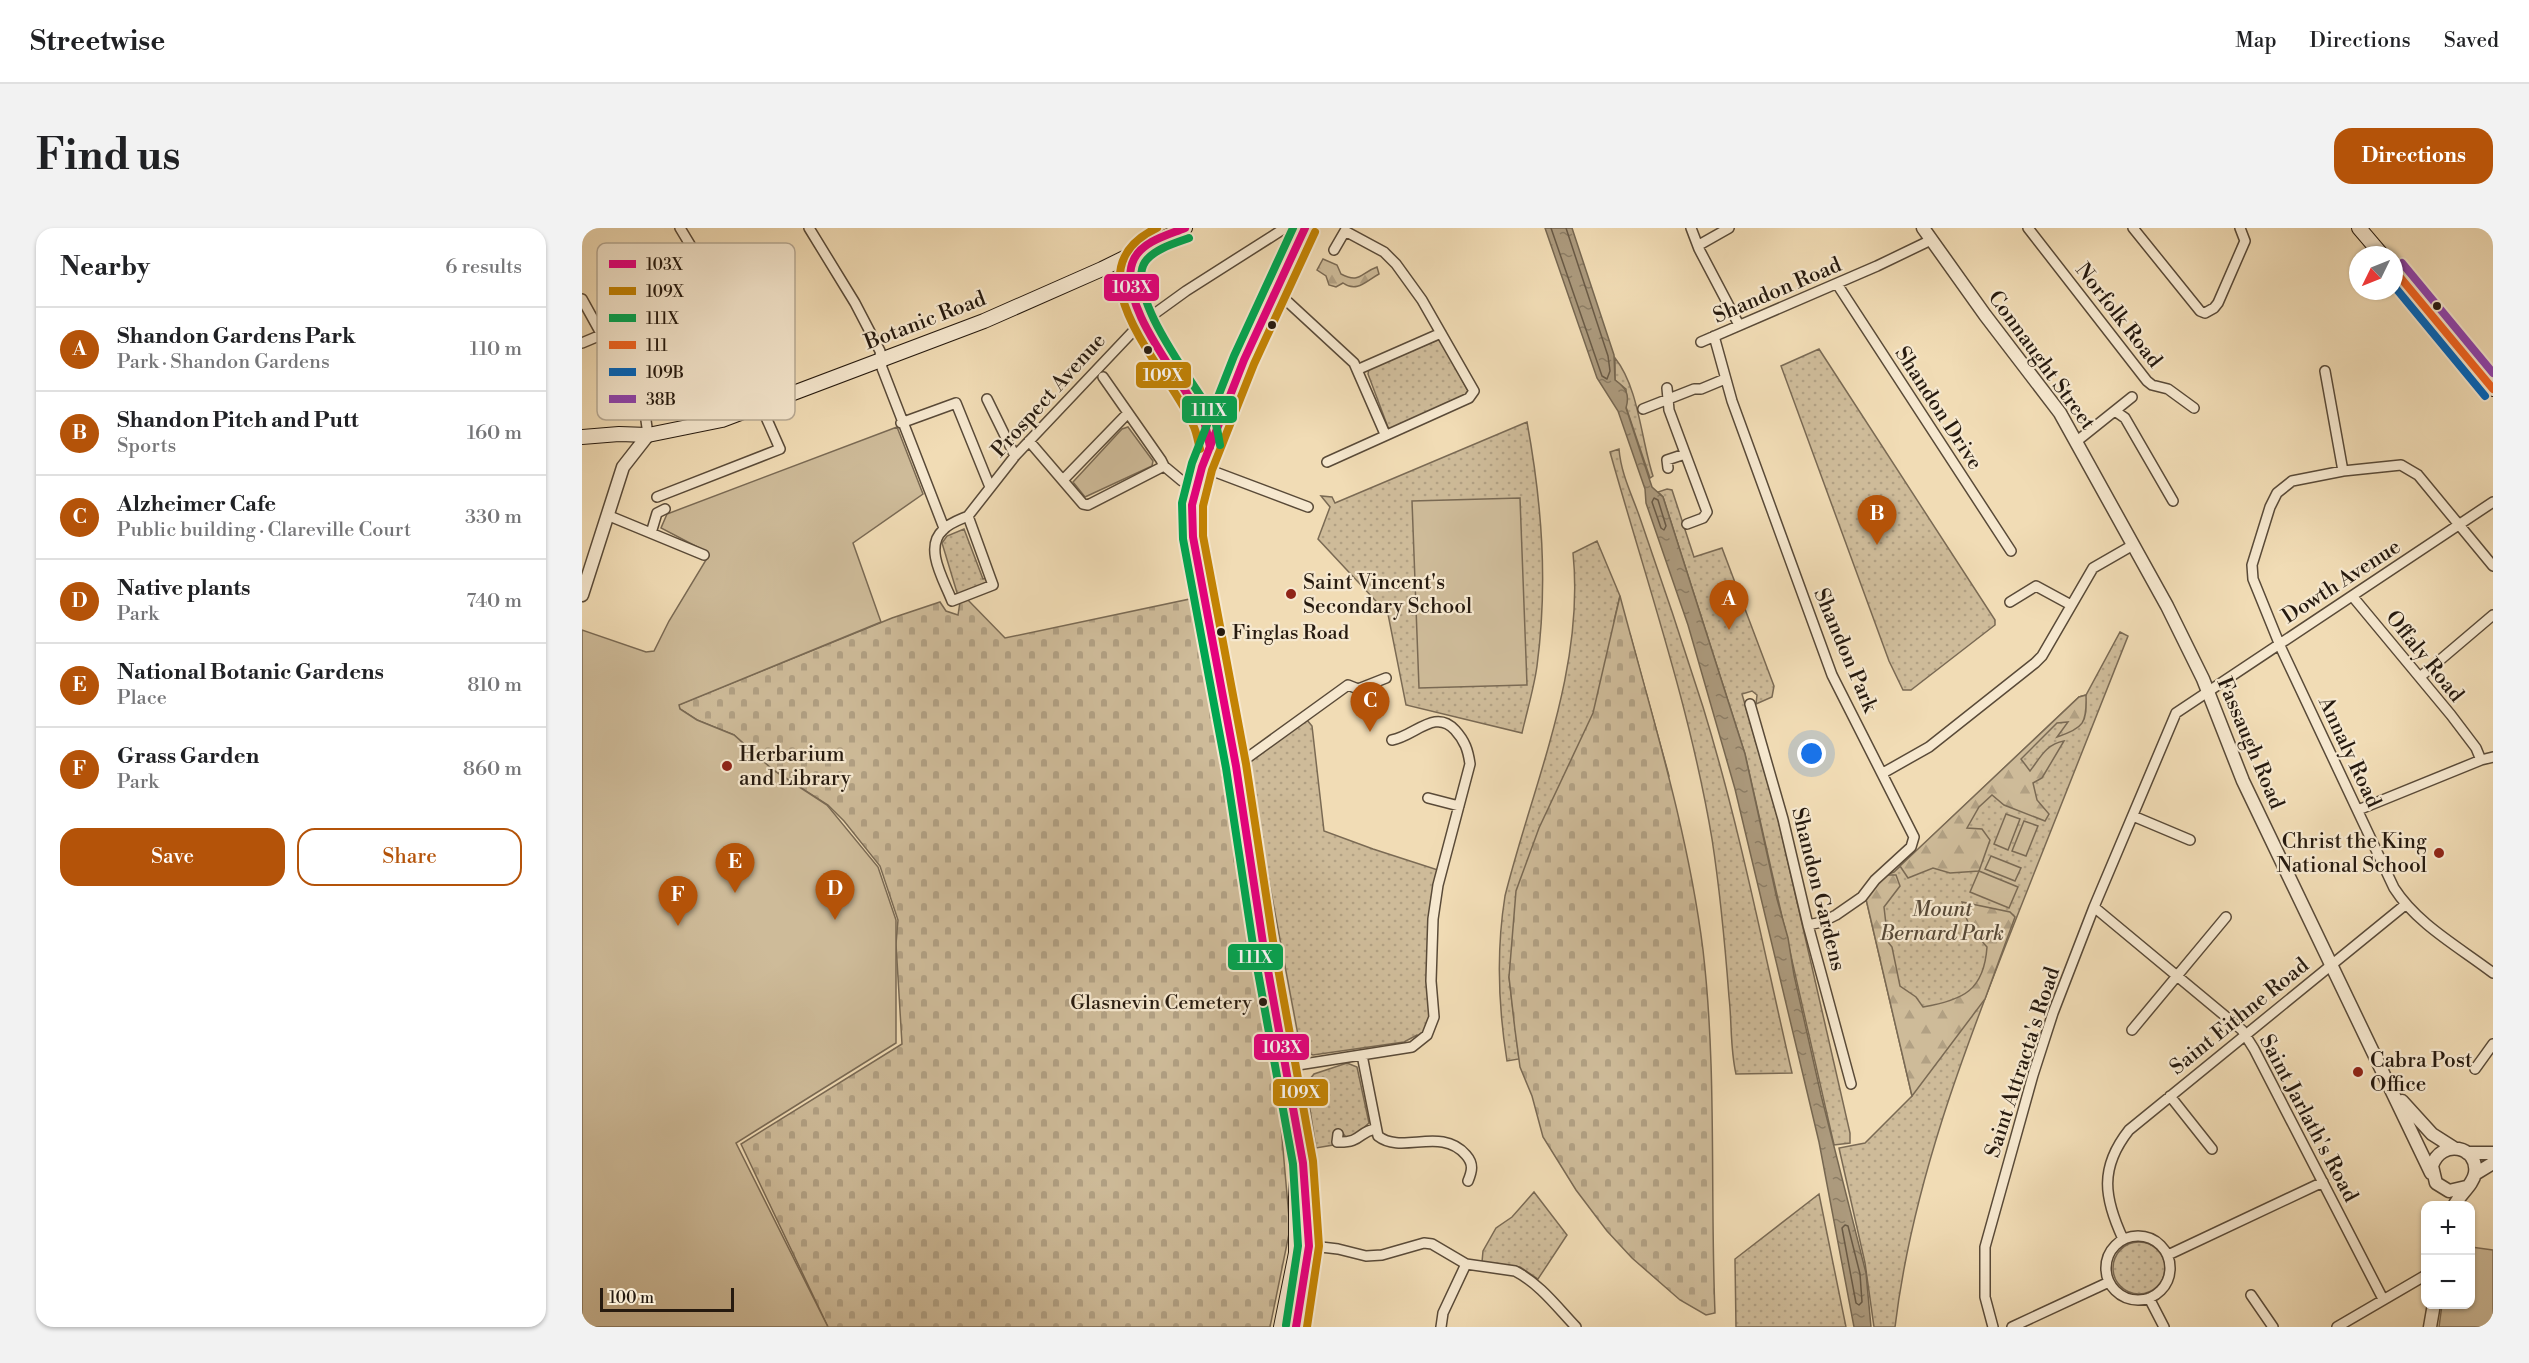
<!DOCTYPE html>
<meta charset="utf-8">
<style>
:root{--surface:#fff;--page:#f2f2f2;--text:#202124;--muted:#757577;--line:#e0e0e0;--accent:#b45309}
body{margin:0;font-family:"Libre Bodoni",serif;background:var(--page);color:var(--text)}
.controls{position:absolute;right:18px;bottom:18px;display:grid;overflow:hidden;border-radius:12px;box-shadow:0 2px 4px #0004}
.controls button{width:54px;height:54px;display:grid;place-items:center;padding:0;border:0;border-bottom:2px solid var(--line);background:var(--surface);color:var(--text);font:30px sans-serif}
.compass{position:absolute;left:1767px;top:18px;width:54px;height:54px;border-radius:50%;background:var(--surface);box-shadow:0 2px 4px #0004;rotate:227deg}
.scale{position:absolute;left:18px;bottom:15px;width:134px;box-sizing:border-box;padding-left:6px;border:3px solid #261a0f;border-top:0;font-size:16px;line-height:21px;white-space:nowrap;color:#261a0f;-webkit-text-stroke:4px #f6e8cf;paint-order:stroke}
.you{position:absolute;left:1230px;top:526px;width:21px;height:21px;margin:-15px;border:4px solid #fff;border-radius:50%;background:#1a73e8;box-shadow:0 0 0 9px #1a73e833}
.badge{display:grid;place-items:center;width:39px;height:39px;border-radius:50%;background:var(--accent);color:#fff;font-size:20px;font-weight:700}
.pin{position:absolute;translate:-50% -50px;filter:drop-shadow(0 2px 3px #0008)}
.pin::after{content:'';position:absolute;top:32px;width:21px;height:18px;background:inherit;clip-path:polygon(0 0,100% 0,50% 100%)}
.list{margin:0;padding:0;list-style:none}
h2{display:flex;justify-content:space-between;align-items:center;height:78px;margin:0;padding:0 24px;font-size:26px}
h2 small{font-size:20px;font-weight:400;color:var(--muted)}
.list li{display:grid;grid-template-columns:39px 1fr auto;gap:18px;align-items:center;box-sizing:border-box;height:84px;padding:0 24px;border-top:2px solid var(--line)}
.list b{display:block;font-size:22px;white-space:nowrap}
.list p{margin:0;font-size:20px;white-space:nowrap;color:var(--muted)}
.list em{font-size:20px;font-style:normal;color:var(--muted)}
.actions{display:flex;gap:12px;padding:18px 24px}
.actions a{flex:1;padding:14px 0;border:2px solid var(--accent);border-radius:18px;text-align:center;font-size:21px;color:var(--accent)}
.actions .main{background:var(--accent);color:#fff}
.map{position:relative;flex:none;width:1911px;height:1099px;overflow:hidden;border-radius:18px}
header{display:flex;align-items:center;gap:36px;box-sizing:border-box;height:84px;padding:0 30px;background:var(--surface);border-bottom:2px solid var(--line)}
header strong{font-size:28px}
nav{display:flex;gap:33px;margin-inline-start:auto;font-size:21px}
.intro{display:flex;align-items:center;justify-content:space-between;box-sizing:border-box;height:144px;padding:0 36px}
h1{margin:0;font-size:42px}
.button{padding:15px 27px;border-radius:18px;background:var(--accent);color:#fff;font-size:21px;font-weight:700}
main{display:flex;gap:36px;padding:0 36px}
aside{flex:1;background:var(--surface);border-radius:18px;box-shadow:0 2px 4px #0004}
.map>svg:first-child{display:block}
.grass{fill:url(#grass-dots);stroke:#7a6a54;stroke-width:1.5}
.forest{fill:url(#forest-firs);stroke:#7a6a54;stroke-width:1.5}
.cemetery{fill:url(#cemetery-stones);stroke:#7a6a54;stroke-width:1.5}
.garden{fill:#cebb99;stroke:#7a6a54;stroke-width:1.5}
.water{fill:url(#water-ripples);stroke:#766751;stroke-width:1.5}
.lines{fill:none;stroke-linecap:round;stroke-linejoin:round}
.shore{stroke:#695a46;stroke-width:1.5}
.minor-casing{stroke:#594a38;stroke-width:12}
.tertiary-casing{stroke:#594a38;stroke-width:15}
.secondary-casing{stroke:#261a0f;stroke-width:16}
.minor{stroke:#f6e8cf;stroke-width:9}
.tertiary{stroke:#f6e8cf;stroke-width:12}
.secondary{stroke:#f6e8cf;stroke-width:14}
.bus-1-casing{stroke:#f6e8cf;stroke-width:12}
.bus-2-casing{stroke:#f6e8cf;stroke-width:12}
.bus-3-casing{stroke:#f6e8cf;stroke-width:12}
.bus-4-casing{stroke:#f6e8cf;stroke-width:12}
.bus-5-casing{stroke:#f6e8cf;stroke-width:12}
.bus-6-casing{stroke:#f6e8cf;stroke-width:12}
.bus-1{stroke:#e5007d;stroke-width:8}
.bus-2{stroke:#c38304;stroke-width:8}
.bus-3{stroke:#00a651;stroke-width:8}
.bus-4{stroke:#f26522;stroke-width:8}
.bus-5{stroke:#0065bd;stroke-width:8}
.bus-6{stroke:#8e44ad;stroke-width:8}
.bus-dot{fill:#261a0f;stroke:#f6e8cf;stroke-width:2}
.poi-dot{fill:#8f2418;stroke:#f6e8cf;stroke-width:2}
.labels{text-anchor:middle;stroke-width:4.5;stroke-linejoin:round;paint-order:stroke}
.bus-label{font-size:20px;fill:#261a0f;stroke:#f6e8cf;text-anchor:start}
.street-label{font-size:21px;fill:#261a0f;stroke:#f6e8cf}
.poi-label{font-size:21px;fill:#261a0f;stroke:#f6e8cf;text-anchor:start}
.park-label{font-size:21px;font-style:italic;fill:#584a38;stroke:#f6e8cf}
.key{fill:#f6e8cf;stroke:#b8aa95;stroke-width:1.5}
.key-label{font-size:16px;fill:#261a0f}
.line-badge{stroke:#f6e8cf;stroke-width:2}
.badge-label{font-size:16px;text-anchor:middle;font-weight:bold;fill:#fff}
</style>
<header>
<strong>Streetwise</strong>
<nav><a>Map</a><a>Directions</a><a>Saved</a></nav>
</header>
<div class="intro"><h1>Find us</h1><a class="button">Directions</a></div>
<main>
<aside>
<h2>Nearby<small>6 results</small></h2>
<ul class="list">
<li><span class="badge">A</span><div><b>Shandon Gardens Park</b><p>Park · Shandon Gardens</p></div><em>110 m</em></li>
<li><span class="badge">B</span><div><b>Shandon Pitch and Putt</b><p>Sports</p></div><em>160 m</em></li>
<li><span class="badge">C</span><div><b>Alzheimer Cafe</b><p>Public building · Clareville Court</p></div><em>330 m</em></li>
<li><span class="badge">D</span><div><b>Native plants</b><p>Park</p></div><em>740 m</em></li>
<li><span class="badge">E</span><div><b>National Botanic Gardens</b><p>Place</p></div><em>810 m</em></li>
<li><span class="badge">F</span><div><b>Grass Garden</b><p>Park</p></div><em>860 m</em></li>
</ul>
<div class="actions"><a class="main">Save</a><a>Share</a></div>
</aside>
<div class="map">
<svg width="1911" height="1099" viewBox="0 0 1911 1099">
<defs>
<pattern id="grass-dots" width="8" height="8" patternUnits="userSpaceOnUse" patternTransform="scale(1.5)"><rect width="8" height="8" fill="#cebb99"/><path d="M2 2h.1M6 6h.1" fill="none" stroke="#b1a083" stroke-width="1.8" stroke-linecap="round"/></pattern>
<pattern id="forest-firs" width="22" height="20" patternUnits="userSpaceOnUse" patternTransform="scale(1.5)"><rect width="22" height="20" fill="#cebb99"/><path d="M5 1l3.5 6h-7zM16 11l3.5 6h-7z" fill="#b1a083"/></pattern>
<pattern id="cemetery-stones" width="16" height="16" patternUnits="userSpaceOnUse" patternTransform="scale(1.5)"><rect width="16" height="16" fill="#cebb99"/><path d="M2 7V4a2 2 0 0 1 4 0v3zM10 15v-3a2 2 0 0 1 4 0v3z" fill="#b1a083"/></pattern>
<pattern id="water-ripples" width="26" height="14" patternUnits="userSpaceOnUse" patternTransform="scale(1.5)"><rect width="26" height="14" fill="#ac9a7d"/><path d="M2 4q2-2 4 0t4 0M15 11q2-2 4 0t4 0" fill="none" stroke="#8c7d65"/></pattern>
</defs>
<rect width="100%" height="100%" fill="#f1dcb5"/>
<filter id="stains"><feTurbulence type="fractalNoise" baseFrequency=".00333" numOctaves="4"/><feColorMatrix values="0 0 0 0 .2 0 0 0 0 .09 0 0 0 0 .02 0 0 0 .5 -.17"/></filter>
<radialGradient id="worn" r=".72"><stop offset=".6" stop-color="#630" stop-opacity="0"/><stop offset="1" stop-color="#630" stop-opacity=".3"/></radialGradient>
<path class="grass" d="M858,111l29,54 -80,37 -21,-56 1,-5z
M1237,121l176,271v5l-84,65h-8l-14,-29 -108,-295z
M1033,130c24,30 26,82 38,118l-3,2 -24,-71v-18l-11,-9z
M945,194c15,82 21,161 10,244 -3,22 -10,45 -15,67l-116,-28 -18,-91 -70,-75 12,-32 -9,-11 11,1 3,6z
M1037,221c2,25 13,46 21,69 22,63 43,126 63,189 37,120 61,245 89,366l-56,1c-6,-26 -4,-51 -7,-77 -4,-53 -9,-106 -17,-158 -22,-132 -66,-259 -102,-387z
M1085,261l5,1 22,67 28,-9 52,138 -2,11 -16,7 1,-9 -5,-4 -10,3 36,125 72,314v10l-16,2 -89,-391 -82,-257 -5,-5z
M382,301l19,50 3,-1 2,6 -30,12 -16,-53 5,-7z
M1015,313l23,55 -6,25 16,13 39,142 -160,201 10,82 -12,2c-9,-56 -11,-109 -2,-165 28,-112 80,-226 68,-343z
M1538,404l8,4c-37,95 -75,189 -112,283 -52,131 -104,267 -121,408h-21l-9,-64 -26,-115 26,-5 47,-47 -46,-197 20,-24 8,-3 185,-175 7,-2z
M725,492l5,6 12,105 49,18 68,22 -3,14 -4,132 -13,25 -4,-7 -13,7 -91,13 -12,-4 -54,-287z
M765,835l10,4 12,56 -17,15 -5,1 -4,-6h-10v12l-17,3 -10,-64 8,-10z
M952,964l33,43 -29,44 -18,-12 -38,-5 1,-11 13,-23 16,-11z
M1237,966l27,133h-110l-1,-68z
M1531 1040a26 26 0 1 1 52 0a26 26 0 1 1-52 0Z"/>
<path class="forest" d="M741,31l14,6 4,9c19,10 19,-1 36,-7l2,7c-13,7 -22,19 -36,9l-7,4 -7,-2 -3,-9 -9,-6z
M1504,467c1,28 -2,33 -29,42l11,-15 -11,1 -36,36 9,12c10,-13 16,-27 34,-30l-22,37 -9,5 4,17 12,14 -4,7 -41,-16 -12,-10 -13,12 -12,21 15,1 8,11 -11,31 -29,2 -17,-5 -25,10 -8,-12 179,-169z
M1304,647h10l4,11 -16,21 4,35 4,5 8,39 16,11 7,10c41,-7 61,-17 64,-60 -14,-15 -22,-25 -25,-45l48,10 5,5 -30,82 -73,97 -46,-197 5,-9z"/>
<path class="cemetery" d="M1038,368c31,117 68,234 83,354 14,120 7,242 12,363l-9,2 -26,-15 -48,-42 -25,-27 -31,-41 -33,-53 -11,-41 -12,-29 -5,-37 -6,-53 7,-86 23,-63 54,-115z
M385,371l38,39 185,-39 21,107 46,285 23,124 10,114 -20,98h-442l-87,-183 161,-100 -6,-100 2,-24 -18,-54 -36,-45 -16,-16 -55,-35 -39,-35 -37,-15 -17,-11 -2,-4 214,-87 48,-16 6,9 12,4 2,-13z"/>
<path class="garden" d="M315,199l26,67 -70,49 28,79 -202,83 1,4 17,11 37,15 39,35 54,35 51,62 18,53v123l-160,100 92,184h-246v-697l64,22 8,-1 15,-30 37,-61 -2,-5 3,-3 -46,-24 6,-14z
M546,199l25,34 -1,5 -67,31 -12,-15 49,-53z
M938,270l7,187 -108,3 -7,-187z
M1424,586l14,5 -12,31 -14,-6z
M1442,593l14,5 -12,30 -14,-5z
M1409,628l30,12 -6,13 -30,-12z
M1397,643l39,16 -9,21 -39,-16z
M1889,1019l22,3v77h-54l3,-22 28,-1z"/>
<path class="water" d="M963,0h27l42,127 1,25c11,8 15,14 11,28l26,79 11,10 82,257 32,145 11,39 6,37 27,120 45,178 5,54h-17l-35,-185 -84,-353 -47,-164 -42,-122 -1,-14 -27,-78 -21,-33z"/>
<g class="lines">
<path class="shore" d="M969,0l51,148 5,3 3,-8 -2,-15 -42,-128
M1072,270l4,2 8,26 -2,4 -3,-2 -9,-26z
M1263,997l3,1 12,48 2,28 -3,3 -3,-2 -14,-75z"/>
<g class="minor-casing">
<path id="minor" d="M98,0l47,78 49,93
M227,0l46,75 25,48 2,17 62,160
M1109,0l8,21 40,76
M1446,0l119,153 5,4 16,4 26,19
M1551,0l67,83 5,2 9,-5 4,-5 27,-62 -5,-13
M1117,17l30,-17
M1255,56l174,267
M694,63l78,72 31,71
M0,71l63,114 3,22
M1132,108l18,65 100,274 82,162 -3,10 -36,33 -13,17 -26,18 -14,7 -14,3
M1119,114l176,-76 54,-26
M0,115l19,-8
M777,141l82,-36
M1743,143l18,100
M1085,160l2,22 38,102 -4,6 -16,6
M405,171l28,57
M1061,181l51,-20h7l24,-10
M1533,183l10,7 48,83
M319,195l55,-20 34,84
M447,213l54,63 5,1 76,-39 -3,-6 -58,-83
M1495,213l55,-44
M745,234l142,-64 5,-7 -52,-91 -26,-36 -12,-12 -39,-21 -11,19
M582,238l18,15
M620,239l106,40
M1086,240l-1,-8 18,-6
M482,251l64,-66
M75,269l123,-48 -19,-43
M25,287l97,40
M386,288l47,-60 124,-131 47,-34 99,-63
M386,288l25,69 -41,16c-7,-19 -29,-53 -9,-71 6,-7 16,-10 25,-14z
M69,305l6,-20 8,-4
M1911,338l-75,-91 -17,-10 -58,6 -51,10 -15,12 -7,14 -18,58 1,14 28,69 113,240c23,36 65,59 99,85
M1771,369l98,118 25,33 5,12 12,-3
M1428,374l26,-16 35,19
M1838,449l73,-62
M1168,476l33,115 25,106 43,159
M654,538l112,-81 10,4 28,-11
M1301,545l46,-26 106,-84 7,-7 51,-88 40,-23
M846,570l31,8
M1776,582l123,-50
M1551,588l57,24
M1512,679l148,123 12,19 129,250
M1550,802l94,-113
M780,827l16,81c24,19 63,-10 88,19 8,9 6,16 2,26
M703,839l127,-20 15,-12 7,-18 -3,-36 2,-62 5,-34 32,-121c-2,-14 -5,-23 -15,-34 -20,-22 -40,6 -63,10
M1893,841l18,-25
M1588,868l42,53
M756,906l-1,8c25,1 21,-10 38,-13
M1524 1040a32 32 0 1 1 64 0a32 32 0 1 1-64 0Z
M1541,1011c-19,-41 -24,-71 6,-109l276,-225
M722,1017l34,4 28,7 16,-1 42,-12 8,1 34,20 49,7c25,13 42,36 61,56
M1586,1027l155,-73
M1669,1067l22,32
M1567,1070l15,29
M859,1099l2,-14 23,-49
M1411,1099l-8,-30v-50l48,-172 20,-62 41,-106 82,-194 317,-211
M1430,1099l97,-45
M1755,1099l89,-52"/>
</g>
<g class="tertiary-casing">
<path id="tertiary" d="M1341,0l62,87 75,98 107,193 36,73 40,102 188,392
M0,367l41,-128 25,-32
M1820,873l30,33 22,14
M1885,925h26
M1893,946l18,-11
M1872,978c6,-12 19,-21 21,-33 4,-27 -34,-35 -43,-7l4,17 13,8 17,-4
M1848,1099l4,-23"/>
</g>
<g class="secondary-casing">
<path id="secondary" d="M1777,0l23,27
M559,23c-38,38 43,132 61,169 5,8 6,18 8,27
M1812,42l99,119
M610,175l21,7 15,-5
M0,209l37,-3 29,1 74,-15 262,-99 118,-52 83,-41
M699,1099l15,-74v-77
M714,1099l13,-81 -6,-83 -40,-220 -27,-177 -43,-229 -1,-32 10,-38 42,-107 61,-132"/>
</g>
<use href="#minor" class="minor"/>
<use href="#tertiary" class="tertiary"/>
<use href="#secondary" class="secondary"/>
<g class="bus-1-casing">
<path id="bus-1" d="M603,0c-17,7 -42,13 -51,31 -21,42 50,123 69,161 4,8 5,18 7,27
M714,1099l13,-81 -6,-83 -40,-220 -27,-177 -43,-229 -1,-32 10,-38 42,-107 61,-132"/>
</g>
<g class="bus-2-casing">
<path id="bus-2" d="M575,0c-93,44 15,144 37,199 3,7 4,15 6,22
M725,1099l12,-81 -6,-85 -40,-220 -27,-177 -43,-228v-30l9,-36 42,-106 61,-132"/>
</g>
<g class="bus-3-casing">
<path id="bus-3" d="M607,10c-14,5 -35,11 -44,24 -21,32 50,122 67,152 5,9 6,20 8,31
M704,1097l12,-79 -5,-82 -40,-219 -27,-177 -43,-229 -1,-36 10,-40 42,-107 59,-128"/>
</g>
<g class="bus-4-casing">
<path id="bus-4" d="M1812,42l99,119"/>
</g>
<g class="bus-5-casing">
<path id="bus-5" d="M1812,58l91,110"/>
</g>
<g class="bus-6-casing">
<path id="bus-6" d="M1820,35l91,110"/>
</g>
<use href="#bus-1" class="bus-1"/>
<use href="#bus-2" class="bus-2"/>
<use href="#bus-3" class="bus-3"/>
<use href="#bus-4" class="bus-4"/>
<use href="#bus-5" class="bus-5"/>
<use href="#bus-6" class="bus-6"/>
</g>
<g class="bus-dot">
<circle cx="1855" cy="78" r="5"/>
<circle cx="690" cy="97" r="5"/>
<circle cx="566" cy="122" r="5"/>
<circle cx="639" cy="404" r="5"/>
<circle cx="681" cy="774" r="5"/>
</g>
<g class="poi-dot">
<circle cx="709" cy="366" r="6"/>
<circle cx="145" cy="538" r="6"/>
<circle cx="1857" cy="625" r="6"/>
<circle cx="1776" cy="844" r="6"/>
</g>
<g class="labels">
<g class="bus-label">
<text x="650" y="411">Finglas Road</text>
<text x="670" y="781" text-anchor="end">Glasnevin Cemetery</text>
</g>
<g class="street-label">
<text transform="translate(1195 62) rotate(-23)" y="7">Shandon Road</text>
<text transform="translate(1537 87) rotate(52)" y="7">Norfolk Road</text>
<text transform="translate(343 92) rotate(-21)" y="7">Botanic Road</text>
<text transform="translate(1460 132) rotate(54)" y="7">Connaught Street</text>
<text transform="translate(466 167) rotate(-48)" y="7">Prospect Avenue</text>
<text transform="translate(1357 180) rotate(57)" y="7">Shandon Drive</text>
<text transform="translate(1759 353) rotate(-33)" y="7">Dowth Avenue</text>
<text transform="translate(1264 422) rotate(67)" y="7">Shandon Park</text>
<text transform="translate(1843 428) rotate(51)" y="7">Offaly Road</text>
<text transform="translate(1669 515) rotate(67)" y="7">Fassaugh Road</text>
<text transform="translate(1768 524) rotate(65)" y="7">Annaly Road</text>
<text transform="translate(1237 661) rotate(76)" y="7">Shandon Gardens</text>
<text transform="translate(1657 788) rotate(-39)" y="7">Saint Eithne Road</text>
<text transform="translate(1440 834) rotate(-72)" y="7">Saint Attracta's Road</text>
<text transform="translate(1727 890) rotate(62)" y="7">Saint Jarlath's Road</text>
</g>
<g class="poi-label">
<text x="721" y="361">Saint Vincent's<tspan x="721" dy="24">Secondary School</tspan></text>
<text x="157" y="533">Herbarium<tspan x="157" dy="24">and Library</tspan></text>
<text x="1845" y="620" text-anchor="end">Christ the King<tspan x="1845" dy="24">National School</tspan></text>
<text x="1788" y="839">Cabra Post<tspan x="1788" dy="24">Office</tspan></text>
</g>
<g class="park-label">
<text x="1360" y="688">Mount<tspan x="1360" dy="24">Bernard Park</tspan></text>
</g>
</g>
<rect x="15" y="15" width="198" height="177" rx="9" class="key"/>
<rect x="27" y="32" width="27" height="8" fill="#e5007d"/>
<rect x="27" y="59" width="27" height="8" fill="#c38304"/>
<rect x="27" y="86" width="27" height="8" fill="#00a651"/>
<rect x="27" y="113" width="27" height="8" fill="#f26522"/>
<rect x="27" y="140" width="27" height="8" fill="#0065bd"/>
<rect x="27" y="167" width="27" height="8" fill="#8e44ad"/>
<g class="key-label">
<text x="64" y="42">103X</text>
<text x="64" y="69">109X</text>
<text x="64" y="96">111X</text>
<text x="64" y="123">111</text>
<text x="64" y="150">109B</text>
<text x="64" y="177">38B</text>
</g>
<g class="line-badge">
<rect x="521" y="45" width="57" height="29" rx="6" fill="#e5007d"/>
<rect x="553" y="133" width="57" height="28" rx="6" fill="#c38304"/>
<rect x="599" y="167" width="57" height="29" rx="6" fill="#00a651"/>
<rect x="645" y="715" width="57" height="28" rx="6" fill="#00a651"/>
<rect x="671" y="805" width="57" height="28" rx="6" fill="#e5007d"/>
<rect x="690" y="850" width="57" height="29" rx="6" fill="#c38304"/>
</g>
<g class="badge-label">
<text x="550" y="65">103X</text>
<text x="581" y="153">109X</text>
<text x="627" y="188">111X</text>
<text x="673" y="735">111X</text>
<text x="700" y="825">103X</text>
<text x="718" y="870">109X</text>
</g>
<rect width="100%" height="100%" filter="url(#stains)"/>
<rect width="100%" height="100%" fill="url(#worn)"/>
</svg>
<div class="controls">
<button>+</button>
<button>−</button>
</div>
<svg class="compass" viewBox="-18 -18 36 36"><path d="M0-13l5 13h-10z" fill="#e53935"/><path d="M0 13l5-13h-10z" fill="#757577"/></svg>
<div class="scale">100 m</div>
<div class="you"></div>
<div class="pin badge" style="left:1147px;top:402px">A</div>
<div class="pin badge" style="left:1295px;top:317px">B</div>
<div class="pin badge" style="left:788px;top:504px">C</div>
<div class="pin badge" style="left:253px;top:692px">D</div>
<div class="pin badge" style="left:153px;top:665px">E</div>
<div class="pin badge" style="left:96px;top:698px">F</div>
</div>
</main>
